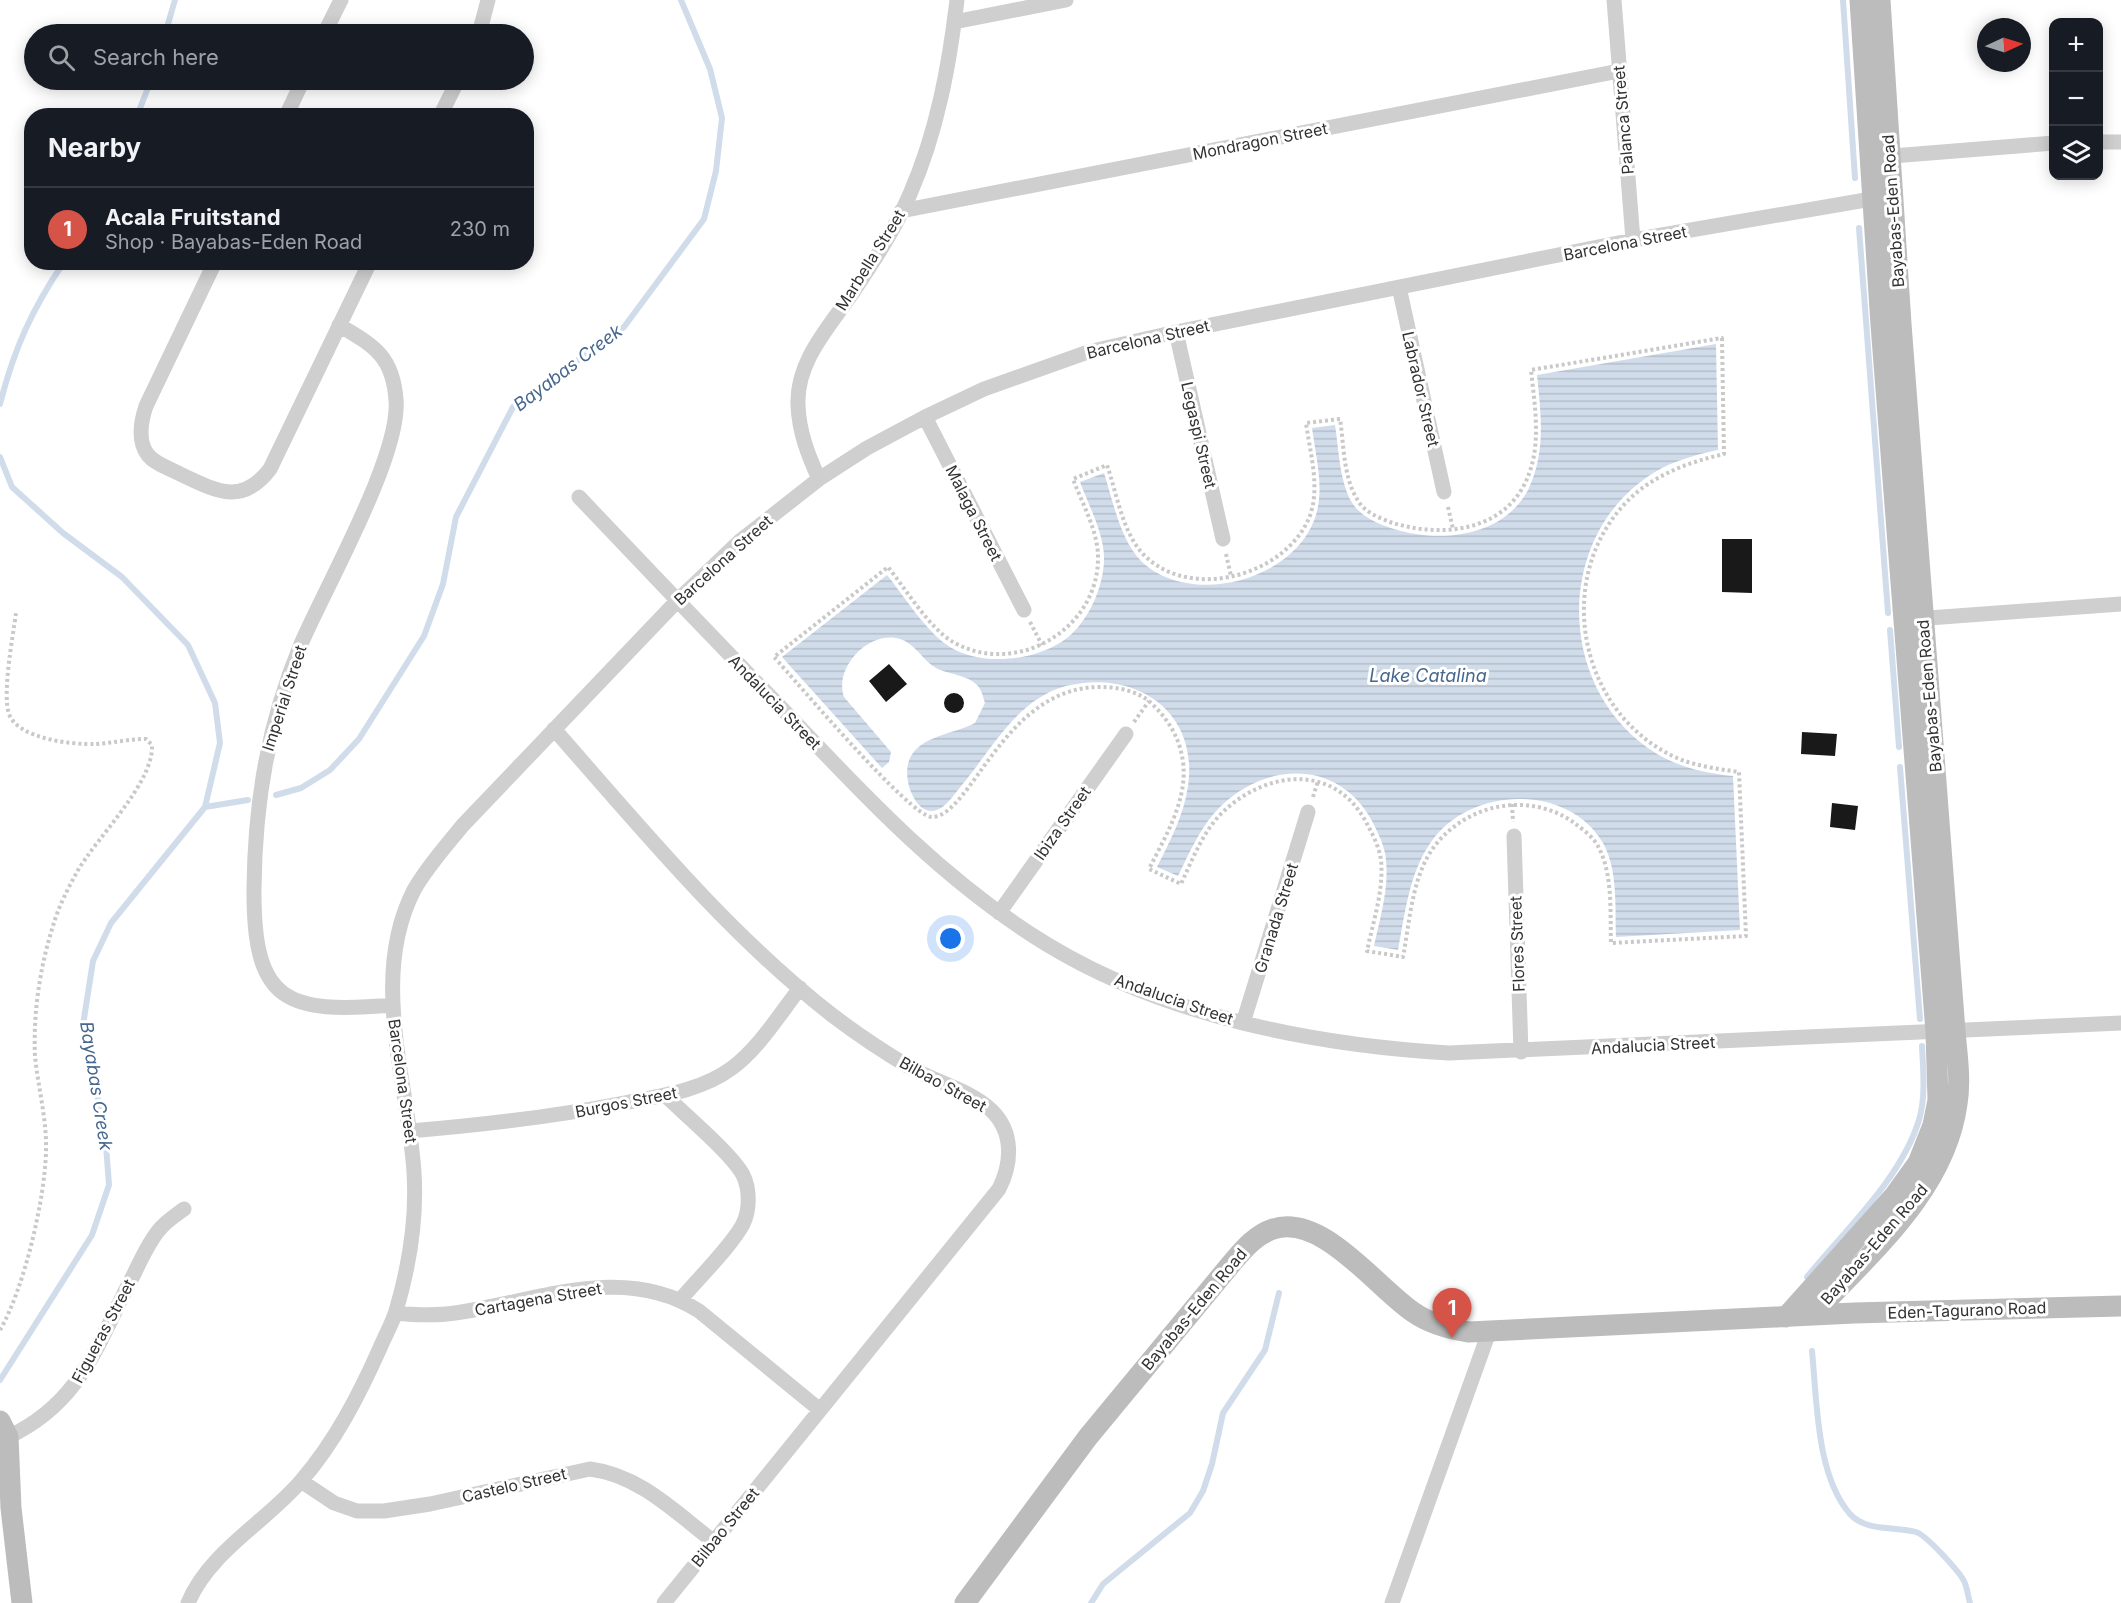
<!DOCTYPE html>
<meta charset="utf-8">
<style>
:root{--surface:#171b24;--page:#20242c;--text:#f1f3f6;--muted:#9ea1a6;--line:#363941;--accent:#d65347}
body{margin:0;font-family:Inter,sans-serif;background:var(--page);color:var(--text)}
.controls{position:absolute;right:18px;top:18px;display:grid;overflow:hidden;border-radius:12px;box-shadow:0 3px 15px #0003}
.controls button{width:54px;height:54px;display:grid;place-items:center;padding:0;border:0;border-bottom:2px solid var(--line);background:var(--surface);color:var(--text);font:30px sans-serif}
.compass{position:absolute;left:1977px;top:18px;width:54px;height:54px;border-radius:50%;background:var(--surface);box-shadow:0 3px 15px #0003;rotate:86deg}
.you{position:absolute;left:951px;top:939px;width:21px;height:21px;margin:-15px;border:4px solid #fff;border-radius:50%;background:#1a73e8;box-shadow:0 0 0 9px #1a73e833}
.badge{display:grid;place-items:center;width:39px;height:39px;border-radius:50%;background:var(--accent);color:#fff;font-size:20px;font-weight:700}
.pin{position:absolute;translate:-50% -50px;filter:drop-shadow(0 2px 3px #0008)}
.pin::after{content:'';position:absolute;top:32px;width:21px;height:18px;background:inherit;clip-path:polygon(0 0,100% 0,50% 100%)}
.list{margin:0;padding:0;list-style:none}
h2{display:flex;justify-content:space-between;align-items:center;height:78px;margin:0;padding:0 24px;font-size:26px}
h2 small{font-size:20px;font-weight:400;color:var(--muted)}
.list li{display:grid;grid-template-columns:39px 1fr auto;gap:18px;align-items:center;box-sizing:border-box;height:84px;padding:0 24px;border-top:2px solid var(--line)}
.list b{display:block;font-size:22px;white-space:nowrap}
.list p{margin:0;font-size:20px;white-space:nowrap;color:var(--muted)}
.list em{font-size:20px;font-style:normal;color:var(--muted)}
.icon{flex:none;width:33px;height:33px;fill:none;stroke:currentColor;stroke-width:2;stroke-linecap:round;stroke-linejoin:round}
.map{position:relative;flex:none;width:2121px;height:1603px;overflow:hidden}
.search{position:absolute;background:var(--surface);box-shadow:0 3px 15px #0003;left:24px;top:24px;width:510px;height:66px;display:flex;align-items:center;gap:15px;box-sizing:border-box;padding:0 21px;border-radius:33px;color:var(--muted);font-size:22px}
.panel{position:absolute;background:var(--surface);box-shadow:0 3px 15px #0003;left:24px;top:108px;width:510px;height:162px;border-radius:24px}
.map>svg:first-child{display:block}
.water{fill:url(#water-rules)}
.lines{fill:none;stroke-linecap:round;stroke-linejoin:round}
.stream{stroke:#d1dceb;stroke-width:6}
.building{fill:#191919}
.path{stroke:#c9c9c9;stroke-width:4;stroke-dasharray:3 3;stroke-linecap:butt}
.street{stroke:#cfcfcf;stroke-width:15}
.secondary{stroke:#bcbcbc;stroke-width:21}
.labels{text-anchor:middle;stroke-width:6;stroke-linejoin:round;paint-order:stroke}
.street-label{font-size:16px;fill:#323232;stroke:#fff}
.water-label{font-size:18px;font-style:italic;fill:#46678e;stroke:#fff}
</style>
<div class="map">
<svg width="2121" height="1603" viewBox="0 0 2121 1603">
<defs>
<pattern id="water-rules" width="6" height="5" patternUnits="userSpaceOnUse" patternTransform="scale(1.5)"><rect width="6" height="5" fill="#d1dceb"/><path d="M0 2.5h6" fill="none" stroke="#b4bdca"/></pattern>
</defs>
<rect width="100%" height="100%" fill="#fff"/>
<path class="water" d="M1716,344l2,106c-19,4 -38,9 -56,18 -106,57 -110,212 -14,280 25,18 55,25 85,28l7,154 -124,7c-1,-30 2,-67 -13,-94 -36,-61 -134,-56 -172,-1 -22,31 -26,72 -33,108l-24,-4c6,-28 15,-57 12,-86 -1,-14 -8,-27 -14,-39 -33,-61 -104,-60 -151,-15 -20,19 -31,46 -43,70l-21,-9c13,-26 27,-52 31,-81 11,-76 -54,-117 -122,-100 -49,13 -74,63 -104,99 -6,7 -13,18 -21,23 -18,11 -30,-11 -33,-26 -8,-46 41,-45 67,-59l10,-20c-2,-6 -3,-12 -7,-17 -11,-12 -29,-11 -42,-18 -15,-9 -22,-27 -40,-30 -30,-5 -62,31 -52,59l47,55 -2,10 -7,6 -100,-111 105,-82c17,21 40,58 63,72 33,20 87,14 117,-9 22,-17 38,-54 37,-82 -1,-24 -15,-50 -24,-74l24,-9c9,28 16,66 37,88 49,47 152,20 174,-43 10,-29 1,-60 -3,-90l23,-3c4,25 4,53 16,76 8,14 23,21 37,26 47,17 116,12 141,-39 17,-37 12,-74 8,-113z"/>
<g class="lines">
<path class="stream" d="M1843,0l12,178
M165,34l10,-34
M137,116l14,-36
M1859,228l29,385
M0,404c14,-55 32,-95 64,-142
M0,457l12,30 51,46 59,44 66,68 27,58 5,40 -15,64
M1890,630l9,117
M1900,767l20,252
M276,795l25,-7 29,-18 29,-31 65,-103 19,-52 13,-67 57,-110 111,-80 80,-108 12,-48 6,-53 -12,-49 -29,-69
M1807,1277c38,-47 94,-98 112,-157 7,-23 4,-51 3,-74
M1812,1351c5,49 4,124 38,163 16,18 46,12 66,18 10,3 42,38 48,49 3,6 4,15 6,22
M0,1380l92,-145 17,-50 -4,-53 -22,-107 10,-64 18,-38 94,-116 43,-7
M1091,1603l12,-19 87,-71 13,-22 9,-27 11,-51 42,-63 14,-57"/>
</g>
<path class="building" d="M1722,539h30v54l-30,-1z
M889,664l18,20 -21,18 -17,-21z
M944 703a10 10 0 1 1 20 0a10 10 0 1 1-20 0Z
M1802,732l35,2 -2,22 -34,-2z
M1832,803l26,3 -3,24 -25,-3z"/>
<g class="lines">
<path class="path" d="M1722,338l2,116c-30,7 -57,16 -83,35 -91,72 -69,222 36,269 19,8 41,11 62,14l7,164 -135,7c-1,-31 2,-67 -12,-95 -5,-11 -17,-19 -26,-26 -43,-30 -103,-19 -136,21 -25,30 -27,77 -34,114l-36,-6c6,-29 17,-61 14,-91 -2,-14 -9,-27 -15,-38 -31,-58 -97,-52 -141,-12 -21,19 -32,48 -44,74l-32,-15c16,-32 39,-69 34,-107 -3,-23 -14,-42 -31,-58 -13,-13 -34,-17 -51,-17 -97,-1 -129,129 -169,130 -22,0 -136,-136 -158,-160l114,-90c17,21 42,62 65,75 63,36 146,-13 145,-85 0,-26 -16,-54 -25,-78l34,-14c10,29 16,71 39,92 47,44 139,18 163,-39 12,-29 1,-65 -3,-95l34,-4c4,25 3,57 17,80 6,12 20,18 33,23 45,15 107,12 133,-35 20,-36 12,-78 8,-117z
M1448,507l5,22
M1226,554l5,22
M1030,622l12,23
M1134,722l15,-21
M1313,797l5,-16
M1512,804l1,18
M0,1330c24,-41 45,-131 46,-179 1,-31 -8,-64 -11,-95 -2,-43 5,-89 18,-130 5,-18 15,-38 24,-54 19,-34 77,-89 75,-127l-6,-6c-17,0 -33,4 -50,5 -23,1 -78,-5 -87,-30 -7,-21 4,-78 7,-101"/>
<path class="street" d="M1614,0l19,240
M954,22l112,-22
M324,34l17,-34
M479,34l9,-34
M286,116l17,-36
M440,116l18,-36
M2098,142h23
M1880,157l174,-14
M901,211l718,-140
M215,262l-69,144c-5,15 -9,35 2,49 7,9 23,14 32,19 36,17 62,32 90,-5l100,-207
M1399,287l45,205
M339,325c35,21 54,31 57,75 5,55 -71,188 -95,244 -33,80 -46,157 -47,244 -1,115 32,126 139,117
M1176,332l47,207
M925,417l99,193
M819,479c-11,-24 -20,-47 -21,-74 -2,-44 32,-79 55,-113 21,-31 42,-63 57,-98 27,-62 39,-127 47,-194
M579,497c70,74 141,148 212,221 79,84 158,167 257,227 117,71 266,100 401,108l672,-30
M1915,619l206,-15
M554,729c87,99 174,205 278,286 25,19 52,37 79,53 25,14 59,22 80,42 23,22 21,53 8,79l-335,414
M1514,836l7,216
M999,913l127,-179
M1243,1023l65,-211
M665,1095c19,19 67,59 78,80 7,14 7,35 0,49 -10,20 -46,56 -62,75
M410,1131c72,-6 143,-14 214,-28 36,-7 77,-12 108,-35 27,-20 47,-53 68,-80
M395,1313c20,2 40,3 60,0 80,-11 168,-51 244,-2l121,99
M8,1437c75,-35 90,-96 126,-163 7,-15 15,-32 25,-44 6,-8 17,-15 25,-21
M301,1481l33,22 23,8h27l46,-7 160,-35c49,6 85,43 123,72
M188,1603c21,-51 78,-81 113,-122 34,-39 58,-86 79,-133 5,-12 12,-24 16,-37 13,-44 21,-93 18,-139 -6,-91 -45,-195 0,-282 13,-23 32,-44 49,-65l215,-225 62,-59 79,-62 48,-31 58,-31 59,-28 104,-37 88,-20 457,-92 250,-43
M1392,1603l97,-271"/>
<path class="secondary" d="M1813,1315c57,-62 132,-124 144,-211 4,-24 0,-49 -2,-73l-54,-707 -21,-324
M1786,1317l109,-122 23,-32 15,-38 5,-25 -2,-68 -55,-707 -21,-325
M0,1421l8,16 3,71 11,95
M965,1603l123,-166 143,-173c12,-14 24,-29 42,-35 49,-16 103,58 140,83 17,12 36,17 56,20l385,-19 267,-7"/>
</g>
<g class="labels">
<g class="street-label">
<text transform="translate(1623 120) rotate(-95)" y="6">Palanca Street</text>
<text transform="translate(1260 141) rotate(-11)" y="6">Mondragon Street</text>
<text transform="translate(1893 211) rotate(-94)" y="6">Bayabas-Eden Road</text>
<text transform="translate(1625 243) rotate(-11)" y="6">Barcelona Street</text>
<text transform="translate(870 260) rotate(-58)" y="6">Marbella Street</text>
<text transform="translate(1148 339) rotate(-13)" y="6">Barcelona Street</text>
<text transform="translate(1421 389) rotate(77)" y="6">Labrador Street</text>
<text transform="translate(1199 435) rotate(77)" y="6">Legaspi Street</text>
<text transform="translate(974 513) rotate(63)" y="6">Malaga Street</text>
<text transform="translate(723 560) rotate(-42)" y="6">Barcelona Street</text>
<text transform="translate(1929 696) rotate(-95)" y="6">Bayabas-Eden Road</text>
<text transform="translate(284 698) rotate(-72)" y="6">Imperial Street</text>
<text transform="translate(775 702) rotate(46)" y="6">Andalucia Street</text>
<text transform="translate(1062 823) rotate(-55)" y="6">Ibiza Street</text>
<text transform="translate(1276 918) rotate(-73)" y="6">Granada Street</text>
<text transform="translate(1517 944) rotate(-92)" y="6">Flores Street</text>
<text transform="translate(1174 999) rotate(19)" y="6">Andalucia Street</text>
<text transform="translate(1653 1045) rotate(-3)" y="6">Andalucia Street</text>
<text transform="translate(403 1081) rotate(82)" y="6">Barcelona Street</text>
<text transform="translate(943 1084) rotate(29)" y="6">Bilbao Street</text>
<text transform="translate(626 1102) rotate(-11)" y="6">Burgos Street</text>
<text transform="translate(1874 1244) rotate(-49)" y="6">Bayabas-Eden Road</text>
<text transform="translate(538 1299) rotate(-10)" y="6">Cartagena Street</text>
<text transform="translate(1194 1309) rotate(-50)" y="6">Bayabas-Eden Road</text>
<text transform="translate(1967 1310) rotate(-2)" y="6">Eden-Tagurano Road</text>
<text transform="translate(103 1331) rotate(-62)" y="6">Figueras Street</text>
<text transform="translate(514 1485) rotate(-13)" y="6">Castelo Street</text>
<text transform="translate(725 1527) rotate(-51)" y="6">Bilbao Street</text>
</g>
<g class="water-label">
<text transform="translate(568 368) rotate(-37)" y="6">Bayabas Creek</text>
<text x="1428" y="682">Lake Catalina</text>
<text transform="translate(96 1086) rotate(81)" y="6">Bayabas Creek</text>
</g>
</g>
</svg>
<div class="controls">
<button>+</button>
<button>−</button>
<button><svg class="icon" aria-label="layers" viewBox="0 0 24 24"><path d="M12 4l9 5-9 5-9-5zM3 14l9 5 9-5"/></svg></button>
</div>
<svg class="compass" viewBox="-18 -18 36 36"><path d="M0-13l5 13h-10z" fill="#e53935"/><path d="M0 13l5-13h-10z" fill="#9ea1a6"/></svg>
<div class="you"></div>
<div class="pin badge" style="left:1452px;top:1338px">1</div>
<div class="search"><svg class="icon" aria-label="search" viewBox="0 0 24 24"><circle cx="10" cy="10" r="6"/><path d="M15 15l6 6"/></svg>Search here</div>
<section class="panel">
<h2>Nearby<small></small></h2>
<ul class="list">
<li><span class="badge">1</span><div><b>Acala Fruitstand</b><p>Shop · Bayabas-Eden Road</p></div><em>230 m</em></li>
</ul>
</section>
</div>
